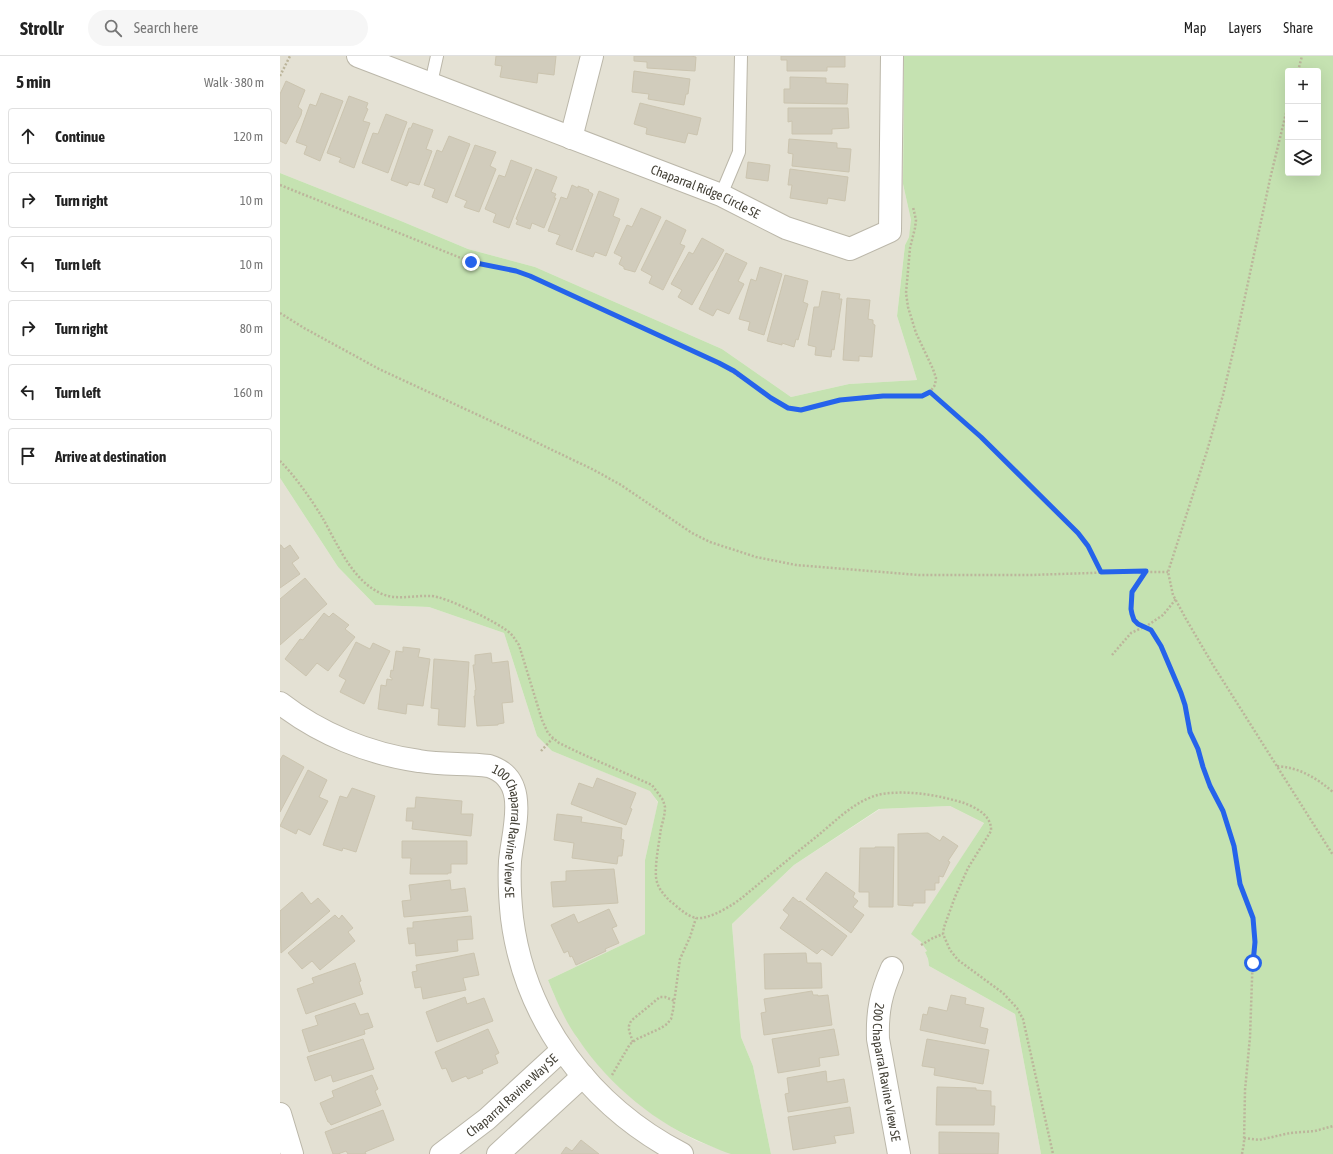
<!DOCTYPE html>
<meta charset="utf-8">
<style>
:root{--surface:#fff;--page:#f6f6f6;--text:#222;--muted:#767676;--line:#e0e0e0}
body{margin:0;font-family:"Asap Condensed",sans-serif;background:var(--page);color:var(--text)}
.controls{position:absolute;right:12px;top:12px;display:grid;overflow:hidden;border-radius:4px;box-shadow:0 4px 16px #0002}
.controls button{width:36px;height:36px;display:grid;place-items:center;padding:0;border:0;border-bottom:1px solid var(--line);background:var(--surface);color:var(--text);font:20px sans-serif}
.stop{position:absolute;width:12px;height:12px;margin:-9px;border:3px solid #2563eb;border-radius:50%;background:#fff}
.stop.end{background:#2563eb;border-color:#fff;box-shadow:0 1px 4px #0008}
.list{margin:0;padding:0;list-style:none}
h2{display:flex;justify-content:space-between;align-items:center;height:52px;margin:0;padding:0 16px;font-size:17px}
h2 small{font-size:13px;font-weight:400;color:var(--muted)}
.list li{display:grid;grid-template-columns:26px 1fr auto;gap:12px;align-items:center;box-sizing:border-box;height:56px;margin:0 8px 8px;padding:0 8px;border:1px solid var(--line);border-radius:4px}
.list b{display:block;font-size:15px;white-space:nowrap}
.list em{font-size:13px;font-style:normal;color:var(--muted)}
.icon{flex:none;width:22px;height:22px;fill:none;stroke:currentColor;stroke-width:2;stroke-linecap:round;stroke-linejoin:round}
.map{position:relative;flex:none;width:1053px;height:1098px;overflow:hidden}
header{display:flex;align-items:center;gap:24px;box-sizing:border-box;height:56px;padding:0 20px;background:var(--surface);border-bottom:1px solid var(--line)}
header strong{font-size:19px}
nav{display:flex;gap:22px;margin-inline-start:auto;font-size:14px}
.search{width:280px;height:36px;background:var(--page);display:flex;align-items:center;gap:10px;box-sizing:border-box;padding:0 14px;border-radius:22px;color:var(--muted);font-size:15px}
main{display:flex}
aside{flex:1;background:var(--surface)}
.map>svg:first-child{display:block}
.residential{fill:#e4e1d4}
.green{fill:#c5e2b1;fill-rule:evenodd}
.building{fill:#d1ccbc;stroke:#cbc4af}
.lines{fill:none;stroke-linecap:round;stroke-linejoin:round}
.lane-casing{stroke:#bbb7a9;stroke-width:14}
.street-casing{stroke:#bbb7a9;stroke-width:24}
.path{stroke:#bcb59b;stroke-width:2.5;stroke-dasharray:2 2;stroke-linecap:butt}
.lane{stroke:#fff;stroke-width:12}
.street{stroke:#fff;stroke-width:22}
.route{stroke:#2563eb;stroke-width:5}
.labels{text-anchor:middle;stroke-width:4;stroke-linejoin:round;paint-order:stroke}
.street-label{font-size:13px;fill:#423f35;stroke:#fff}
</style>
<header>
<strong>Strollr</strong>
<div class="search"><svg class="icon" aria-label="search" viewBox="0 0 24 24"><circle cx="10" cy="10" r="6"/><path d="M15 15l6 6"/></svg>Search here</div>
<nav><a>Map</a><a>Layers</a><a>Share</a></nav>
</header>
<main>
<aside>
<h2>5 min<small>Walk · 380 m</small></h2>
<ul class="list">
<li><svg class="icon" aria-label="ahead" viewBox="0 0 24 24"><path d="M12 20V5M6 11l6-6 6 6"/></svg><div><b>Continue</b></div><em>120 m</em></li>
<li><svg class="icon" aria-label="right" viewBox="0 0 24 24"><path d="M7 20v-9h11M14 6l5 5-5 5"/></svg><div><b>Turn right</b></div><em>10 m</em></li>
<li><svg class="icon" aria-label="left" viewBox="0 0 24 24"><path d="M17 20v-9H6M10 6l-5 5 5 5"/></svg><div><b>Turn left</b></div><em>10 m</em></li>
<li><svg class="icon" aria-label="right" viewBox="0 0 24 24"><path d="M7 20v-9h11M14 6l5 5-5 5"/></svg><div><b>Turn right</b></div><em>80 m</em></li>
<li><svg class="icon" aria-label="left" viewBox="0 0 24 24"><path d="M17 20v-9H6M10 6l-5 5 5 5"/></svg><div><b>Turn left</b></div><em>160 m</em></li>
<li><svg class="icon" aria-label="arrive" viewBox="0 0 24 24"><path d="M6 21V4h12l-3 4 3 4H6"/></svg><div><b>Arrive at destination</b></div></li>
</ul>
</aside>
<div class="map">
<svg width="1053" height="1098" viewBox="0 0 1053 1098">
<rect width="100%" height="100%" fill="#f1efe5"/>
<path class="residential" d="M0,0h624l-1,128 8,36v8l-2,9 -4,8 -8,71 20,64 -68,4 -58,13 -69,-48 -187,-82 -67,-18 -67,-28 -121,-48z
M0,422l58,89 37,38 54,2 75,26 33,103 15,15 99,40 7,12 -13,57v74l-97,46 7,17 22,41 24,30 20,21 31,25 26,17 19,10 36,13h-453z
M670,750l34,17 -72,111 13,12 2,5 -2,1 3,7 1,7 86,48 26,140h-270l-18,-88 -12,-29 -9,-113 62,-59 86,-56z"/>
<path class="green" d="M624,0h429v1098h-292l-26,-140 -86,-48 -1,-7 -3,-7 2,-1 -6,-9 -10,-8 73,-111 -34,-17 -71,3 -85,56 -62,59 9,113 12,29 18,88c-12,0 -29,0 -40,0 -7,-2 -15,-6 -23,-9 -52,-21 -98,-59 -130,-106 -13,-18 -22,-39 -30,-59l97,-46v-74l13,-58 -8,-11 -98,-40 -15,-15 -33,-103 -75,-26 -54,-2 -37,-38 -58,-89v-305l121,48 67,28 67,18 187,82 69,48 58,-13 68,-4 -20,-64 8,-71 4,-8 2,-17 -8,-36zM1008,15h30v102h-30z"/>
<path class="building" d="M216,0h60l-2,19 -16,-2 -1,10 -37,-6 2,-11 -7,-1z
M354,0h57l5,1 -1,14 -48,-3v-6l-13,-1z
M501,0h64v11h-18v4h-40v-11h-6z
M354,15l56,8 -2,15h-2l-2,11 -36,-6 1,-5 -17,-2z
M510,21l36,1v5l22,1 -1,20 -63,-1v-14h6z
M6,25l19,9 -7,17 4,3 -1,5 -15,29 -6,-3v-47z
M41,37l22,8 -23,60 -16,-7 3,-8 -11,-4 14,-38 6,2z
M69,40l19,7 -2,5 2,1 -5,12 7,2 -16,45 -15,-6 2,-4 -14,-5z
M360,47l61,15 -4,17 -9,-2 -3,10 -39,-9 1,-6 -13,-4z
M508,52h60l1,20 -17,1v5h-40v-13l-4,1z
M106,58l21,8 -19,51 -26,-10 11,-30 5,1z
M133,67l20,7 -7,19 6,2 -13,34 -10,-3 -2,4 -16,-6 18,-52h2z
M169,80l21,8 -23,59 -15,-6 3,-8 -11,-4 13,-35 5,2z
M509,83l48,4v5l14,1 -2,23 -57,-6 1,-12 -5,-1z
M195,89l21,7 -6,14 6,3 -17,43 -15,-5 3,-6 -12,-5z
M231,104l21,8 -23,60 -16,-6 3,-8 -11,-5 14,-34 6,2z
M468,106l22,3 -2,16 -22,-3z
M256,113l21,8 -6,15 5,2 -2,4h2l-12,30 -12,-5 -2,6 -14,-5 2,-4 -2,-1z
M510,113l58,8 -3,24 -17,-3 -1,6 -37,-6 2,-13h-4z
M292,129l6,3v-2l11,4 -1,1 5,3 -21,56 -16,-6 4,-9 -12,-4 13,-34 6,2z
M319,135l20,8 -6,17 7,3 -14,37 -11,-4 -2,5 -17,-6z
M361,152l20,9 -26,55 -11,-3v-2l-5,-3 3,-7 -8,-4 13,-28 5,2z
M386,164l20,10 -6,14 5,2 -22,44 -14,-7 3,-7 -11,-6z
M422,182l22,12 -12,21h-1l-19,34 -14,-8 4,-7 -11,-6 18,-32 4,2z
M446,197l21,10 -9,18 6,3 -15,30 -12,-5 -4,7 -14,-7z
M480,211l22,7 -18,61 -16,-5 2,-8 -11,-3 12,-40 5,2z
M505,219l23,6 -5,21 5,2 -10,36 -2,-1 -2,8 -12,-4v2l-15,-4z
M542,235l18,3 -1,5h3l-8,51 -2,-1 -1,8 -16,-2 1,-8 -8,-2 6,-38h5z
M567,242l23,2 -2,19 5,1v4l2,1 -3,32 -13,-1v5l-16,-1z
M0,489h1l3,4 6,-4 9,13 -7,5 8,11 -20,14z
M25,522l22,26 -47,41v-46z
M44,557l5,4 4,-4 16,12 -4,4 10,8 -27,34 -11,-8 -11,13 -21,-17 15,-20 3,1z
M76,586l14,7 3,-6 17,8 -26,53 -24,-12 6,-12 -7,-4z
M123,591l17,2 -2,8 12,2 -7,47 -16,-2 -1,10 -28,-5 3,-24 5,1 1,-7 5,1v-2l-2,-1 1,-7 2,1 3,-20 7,1z
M211,597l1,10 16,-2 5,41 -11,1 2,20 -6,1v1l-21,1 -3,-30h1v-6h1l-3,-25h2v-10z
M154,603l35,3 -4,65 -27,-2 1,-16 -8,-1z
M3,699l21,12 -24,45v-52z
M28,714l19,10 -8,17 9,4 -18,34 -12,-6 -2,5 -16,-8z
M317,722l39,15 -6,15 2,1 -6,16 -55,-21 8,-21 14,5z
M72,732l23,8 -19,56 -13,-4 -1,3 -19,-6 17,-49 7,2z
M136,741l46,4 -1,13h12l-2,22 -59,-7 1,-8h-7l1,-13h8z
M277,758l25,3 -1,5 41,6 -1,11 3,1 -2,16h-4l-1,8 -45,-6 2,-15 -20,-3z
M648,777l12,8 3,-5 15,10 -10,15 2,1 -7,15 -4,-1v7h-4v7h-10v13h-12v3l-15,-1v-71z
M122,785h65v23h-16v9h-3v1h-38l1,-16h-9z
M595,791h19l-1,60h-24v-15h-10l1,-44h15z
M334,813l4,34 -65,4 -2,-25 15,-1v-10z
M546,816l29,21 -2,4 5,4 -5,6 11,8 -13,18 -45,-34z
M170,824l1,10 14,-2 3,23 -64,6 -2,-16 9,-1 -2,-15z
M22,836l9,12 7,-6 12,13 -49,42 -1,-42z
M513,841l6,5 1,-1 47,35 -15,20 -10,-7 -5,5 -37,-26 9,-13 -6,-5z
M329,853l8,17 -5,2 7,15 -14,6 1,2 -30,14 -4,-9 -2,1 -2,-6 -4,2 -13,-28 23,-11 4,9z
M55,859l4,4 3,-4 11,13 -5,4 7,9 -35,29 -8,-9 -10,8 -14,-16z
M191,860l2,23 -16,1 1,11 -42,5 -1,-13 -6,1 -2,-16h6v-6z
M194,897l5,22 -16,3 3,12 -43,9 -2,-12 -6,1 -3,-16 5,-1 -1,-6z
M526,897l1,10h14l1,25 -57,1 -1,-35z
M75,907l6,18 -2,1 4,12 -57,20 -9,-25 17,-6 -2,-5z
M532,935l1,4h5v1l10,-1 4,30 -68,10 -3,-22 5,-1 -2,-13z
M671,939l15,3 -1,6 19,4 -4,19 8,2 -3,15 -65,-14 3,-16 4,1 2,-8 18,4z
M185,941l2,7 17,-6 9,23 -56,21 -11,-30z
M75,947l5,12 8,-2 5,14 -9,3 1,4 -56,18 -7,-22 16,-5 -3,-9z
M208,973l11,24 -4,2 3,8 -16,7 1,3 -15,6 -2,-3 -14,6 -6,-14 -4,1 -7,-17z
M554,973l5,26 -20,3 1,8 -42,7 -6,-34z
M83,983l11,30 -41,13 -2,-7 -16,6 -8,-24z
M647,983l62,11 -6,34 -49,-9 1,-7 -13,-2z
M546,1015l1,11 17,-3 4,23 -60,10 -3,-18 4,-1 -2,-15z
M92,1019l6,14 -3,2 6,14 -50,20 -2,-3h-1l-8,-19 14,-6 -2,-6z
M657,1031l39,1v2l15,1v15h4l-1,19h-58z
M570,1051l4,26 -20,3 2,7 -43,7 -5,-33z
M103,1054l11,30 -29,12 1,2h-18l-2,-3 -8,3h-5l-8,-22z
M659,1076l60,1 -1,21h-59z
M301,1084l18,14h-38l5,-7 6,4z"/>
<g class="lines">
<g class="lane-casing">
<path id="lane" d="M151,27l6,-27
M441,139l18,-43 2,-96"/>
</g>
<g class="street-casing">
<g id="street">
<path id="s1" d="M78,0l363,139 65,33 64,21 40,-18 2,-175"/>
<path d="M291,82l21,-82"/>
<path id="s2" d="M0,647c40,31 89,51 139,58 23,4 47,2 70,5 42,13 24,63 21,95 -1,19 0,38 2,57 13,103 79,189 170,236"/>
<path id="s3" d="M612,912c-11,25 -15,43 -14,71l21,115"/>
<path d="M0,1058l12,40"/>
<path id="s4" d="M161,1098l46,-35 75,-69"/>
<path d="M218,1098l85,-78"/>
</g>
</g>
<path class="path" d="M1018,15l4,-15
M0,20l10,-20
M1008,49l-18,74 -34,160 -13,56 -16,56 -39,121 5,23 13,24 27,46 120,190
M0,129l191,77 45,9 27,11 176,81 60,40 9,4 13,3 39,-10 20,-3 23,-1h39l8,-4 5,-7 1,-7 -3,-9 -17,-36 -8,-26 -2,-14 4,-45 5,-20 1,-8 -3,-13
M0,257l24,15 75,41 140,65 75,36 27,15 71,48 18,9 46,15 40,8 123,10h112l89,-3h48
M650,336l51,45 97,96 10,13 13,26
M0,405c15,15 31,38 42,56 15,26 29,62 58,76 16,8 34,2 51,3 14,0 68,27 79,37 4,4 6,8 9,12l23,75 6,13 5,5 6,5 23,11 70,31 11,15 2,7c0,7 -2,14 -4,21 -2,16 -6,34 -5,49 1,10 7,17 14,24 7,5 16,15 26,17 13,2 37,-13 47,-21 24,-20 48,-40 73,-60 20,-16 40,-38 66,-43 27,-4 56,1 82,9 13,5 28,13 27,28l-23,37 -13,29 -11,30 -1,7 7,16 8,10 45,33 14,15 6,11 30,135
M866,515l-15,22v16l1,5 2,6 4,4 13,6 5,7 20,43 9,25 6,27 19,54 13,25 11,35 6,38 13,35 2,22 -2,10 -3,86 -5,53 -1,53 -2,11
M832,599l19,-22 17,-8 15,-10 13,-16
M261,695l12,-13
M997,710c23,2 38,11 56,26
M641,889l12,-7 10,-4
M353,986c-3,-9 -7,-15 -1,-22l28,-23h5l10,4
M332,1019l18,-31 7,-5 24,-11 6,-4 4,-5 2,-9 7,-51 10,-22 6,-19
M964,1082l15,2 31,-7 25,-2 18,-5"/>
<use href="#lane" class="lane"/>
<use href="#street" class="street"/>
</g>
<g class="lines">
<path class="route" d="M191,206l45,9 14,5 189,87 15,8 37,27 17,10 13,2 39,-10 43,-4h39l8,-4 51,45 97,96 10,13 13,26 45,-1 -14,21 -1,17 1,5 2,6 4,4 13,6 10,16 20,47 4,12 5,27 8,17 5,18 7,19 13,25 11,35 6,38 13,34 2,24 -2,21"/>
</g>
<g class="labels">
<g class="street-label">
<text dy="5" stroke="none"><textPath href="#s1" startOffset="373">Chaparral Ridge Circle SE</textPath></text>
<text dy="5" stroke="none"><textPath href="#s2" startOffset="297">100 Chaparral Ravine View SE</textPath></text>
<text dy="5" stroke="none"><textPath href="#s3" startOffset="107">200 Chaparral Ravine View SE</textPath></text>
<text dy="5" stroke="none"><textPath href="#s4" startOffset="92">Chaparral Ravine Way SE</textPath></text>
</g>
</g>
</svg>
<div class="controls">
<button>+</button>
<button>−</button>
<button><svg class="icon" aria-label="layers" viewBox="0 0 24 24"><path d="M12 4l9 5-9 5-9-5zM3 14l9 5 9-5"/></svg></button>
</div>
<div class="stop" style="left:973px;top:907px"></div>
<div class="stop end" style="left:191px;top:206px"></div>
</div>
</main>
